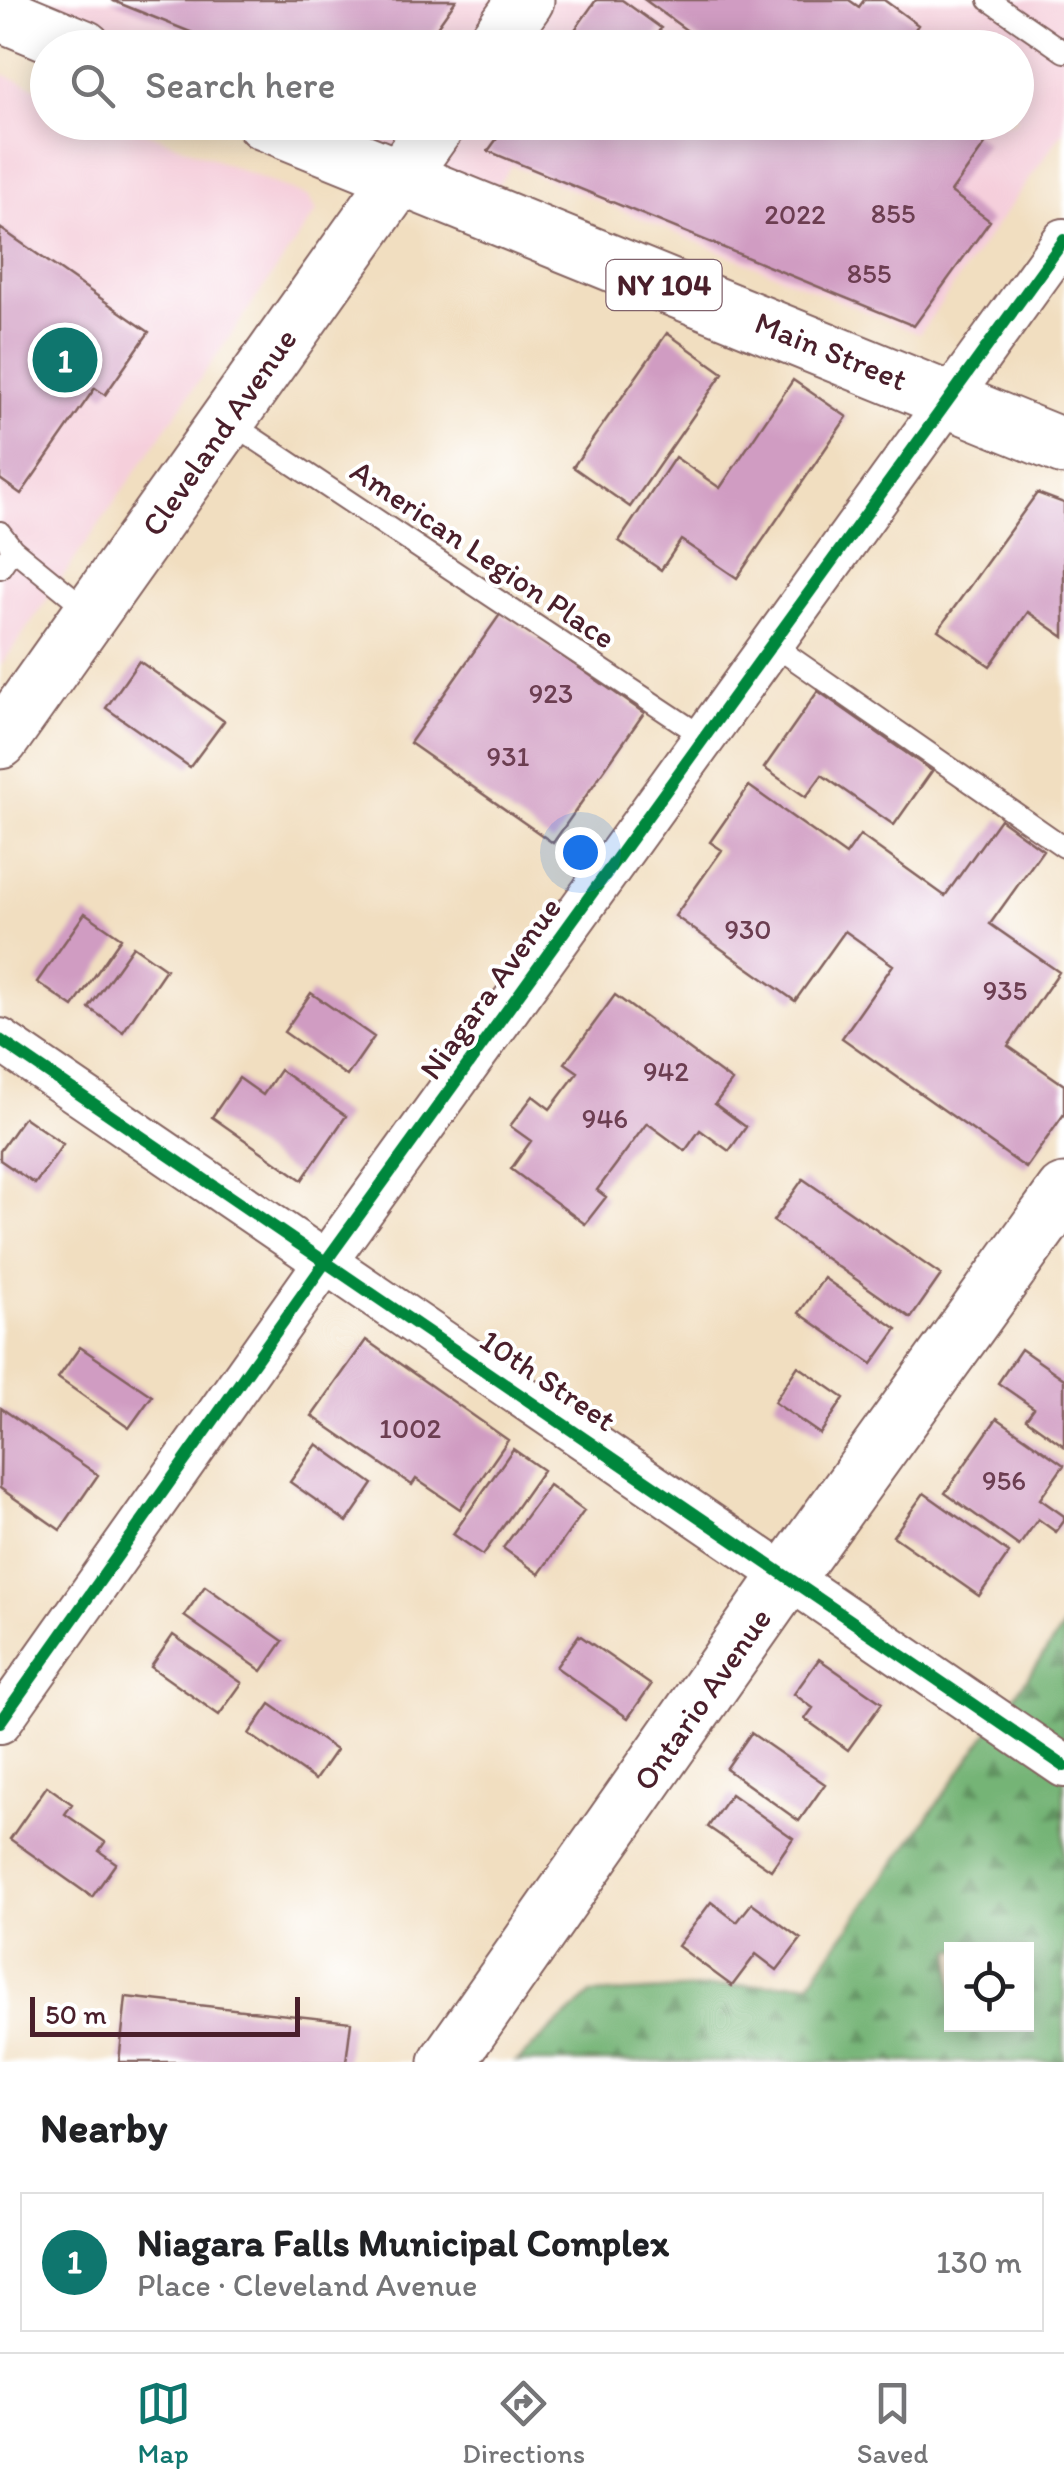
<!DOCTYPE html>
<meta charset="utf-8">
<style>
:root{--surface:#fff;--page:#f2f2f2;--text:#202124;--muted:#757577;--line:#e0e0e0;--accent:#0f766e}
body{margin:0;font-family:Itim,sans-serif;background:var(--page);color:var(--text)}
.controls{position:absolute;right:30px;bottom:30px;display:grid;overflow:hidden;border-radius:0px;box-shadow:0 5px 25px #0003}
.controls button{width:90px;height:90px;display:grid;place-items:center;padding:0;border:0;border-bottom:2px solid var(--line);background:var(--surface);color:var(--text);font:50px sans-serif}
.scale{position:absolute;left:30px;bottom:25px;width:270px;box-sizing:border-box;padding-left:10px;border:5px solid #4a1f2b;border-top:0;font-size:28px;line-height:35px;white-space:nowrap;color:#4a1f2b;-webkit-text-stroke:8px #fff;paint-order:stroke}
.you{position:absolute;left:580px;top:852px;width:35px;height:35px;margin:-25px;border:8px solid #fff;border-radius:50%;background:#1a73e8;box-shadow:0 0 0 15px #1a73e833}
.badge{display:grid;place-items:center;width:65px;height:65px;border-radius:50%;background:var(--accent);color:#fff;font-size:32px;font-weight:700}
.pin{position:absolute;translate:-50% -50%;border:5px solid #fff;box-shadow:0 2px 10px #0006}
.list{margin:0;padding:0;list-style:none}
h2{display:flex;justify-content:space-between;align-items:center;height:130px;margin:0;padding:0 40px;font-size:42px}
h2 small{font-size:32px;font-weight:400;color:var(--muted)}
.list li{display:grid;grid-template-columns:65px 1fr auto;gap:30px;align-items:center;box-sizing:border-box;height:140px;margin:0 20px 20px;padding:0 20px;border:2px solid var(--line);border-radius:0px}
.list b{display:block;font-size:38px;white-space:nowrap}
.list p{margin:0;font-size:32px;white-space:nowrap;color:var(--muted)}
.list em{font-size:32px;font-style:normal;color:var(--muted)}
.icon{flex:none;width:55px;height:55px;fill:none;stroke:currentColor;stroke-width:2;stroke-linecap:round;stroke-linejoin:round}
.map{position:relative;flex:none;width:1064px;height:2062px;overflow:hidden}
.search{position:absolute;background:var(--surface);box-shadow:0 5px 25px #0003;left:30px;right:30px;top:30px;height:110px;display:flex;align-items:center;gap:25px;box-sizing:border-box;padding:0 35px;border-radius:55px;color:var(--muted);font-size:38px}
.sheet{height:290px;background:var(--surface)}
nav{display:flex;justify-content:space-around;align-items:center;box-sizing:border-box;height:140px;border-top:2px solid var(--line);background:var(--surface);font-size:28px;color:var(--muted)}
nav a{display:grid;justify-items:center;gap:5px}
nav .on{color:var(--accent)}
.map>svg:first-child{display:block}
.built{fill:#f5cfdb}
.forest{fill:url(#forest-firs);stroke:#5f6a50;stroke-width:2.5;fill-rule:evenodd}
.building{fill:#d09cc2}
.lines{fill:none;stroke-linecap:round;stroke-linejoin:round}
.lane-casing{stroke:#84625f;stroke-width:24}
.street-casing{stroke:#84625f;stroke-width:46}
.secondary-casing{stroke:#84625f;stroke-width:59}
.primary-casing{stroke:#84625f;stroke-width:59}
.lane{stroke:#fff;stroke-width:20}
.street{stroke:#fff;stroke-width:42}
.secondary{stroke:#fff;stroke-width:55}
.primary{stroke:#fff;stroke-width:55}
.cycleway-casing{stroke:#fff;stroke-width:19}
.cycleway{stroke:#00873e;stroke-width:12}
.labels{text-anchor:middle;stroke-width:8;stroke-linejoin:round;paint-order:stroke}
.number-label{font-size:28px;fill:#6c3e51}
.shield{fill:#fff;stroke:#80626b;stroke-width:2.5}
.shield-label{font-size:30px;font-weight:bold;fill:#4a1f2b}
.street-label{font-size:32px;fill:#4a1f2b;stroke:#fff}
</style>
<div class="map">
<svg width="1064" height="2062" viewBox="0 0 1064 2062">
<defs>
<pattern id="forest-firs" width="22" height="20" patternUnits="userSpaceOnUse" patternTransform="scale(2.5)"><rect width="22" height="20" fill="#74b476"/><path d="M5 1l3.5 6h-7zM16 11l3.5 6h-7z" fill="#619261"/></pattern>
</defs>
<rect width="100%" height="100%" fill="#fff"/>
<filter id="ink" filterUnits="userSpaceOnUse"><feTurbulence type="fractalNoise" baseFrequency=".01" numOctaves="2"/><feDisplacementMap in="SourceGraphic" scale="20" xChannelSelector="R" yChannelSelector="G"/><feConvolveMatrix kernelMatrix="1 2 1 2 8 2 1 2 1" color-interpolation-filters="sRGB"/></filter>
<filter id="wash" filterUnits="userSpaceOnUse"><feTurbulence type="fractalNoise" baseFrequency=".0048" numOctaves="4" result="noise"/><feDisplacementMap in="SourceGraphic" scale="40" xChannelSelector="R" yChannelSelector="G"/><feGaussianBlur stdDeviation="2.25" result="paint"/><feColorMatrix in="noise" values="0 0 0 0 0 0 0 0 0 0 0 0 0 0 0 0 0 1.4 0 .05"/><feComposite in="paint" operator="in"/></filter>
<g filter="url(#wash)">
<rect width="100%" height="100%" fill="#f1dec0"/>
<path class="built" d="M0,0h1064v130l-145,204 -407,-169 -25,35 -192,-77 721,-1v-74h-906z
M0,73l47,19 1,30 75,1 186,74 8,14 -317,456z"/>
<path class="forest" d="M1064,1626v436h-548l75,-68 219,-12zM952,1950h74v74h-74z"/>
<g id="blocks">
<path class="building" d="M111,0h345l-34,48h-192z
M596,0h26l39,28 -13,20h-86z
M645,0h204l10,7 5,-7h20l34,25 -16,23h-191z
M509,122h449l28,21 -35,49 39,29 -76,105 -426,-175z
M0,228l149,104 -44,63 -10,-7 -74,106 -21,-15z
M667,333l56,40 -93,134 -57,-40z
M793,380l54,37 -110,161 -56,-38 -20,30 -42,-29 56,-84 45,31z
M1037,493l27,10v134l-36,-25 -38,54 -52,-36z
M501,613l143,100 -91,130 -143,-100z
M139,661l85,60 -34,46 -84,-59z
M818,691l114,80 -38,54 -72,-50 -16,22 -42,-29z
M749,786l97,69 14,-20 85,61 55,-77 43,31 -53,74 69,48 -51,74 56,39v29l-38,54 -184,-130 51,-73 -48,-34 -50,70 -120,-85 47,-66 -12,-8z
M85,913l36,25 -48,69 -36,-25z
M133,946l33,23 -43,63 -34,-24z
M311,993l63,44 -27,39 -63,-44z
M615,995l117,86 -17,23 31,23 -17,24 -29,-21 -15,21 -38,-28 -50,67 9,7 -21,27 -74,-55 20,-28 -21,-15 23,-30 17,13 28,-37 -13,-9z
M280,1070l66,46 -44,64 -90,-63 27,-39 24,17z
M24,1117l39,27 -28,40 -35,-24v-9z
M803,1179l138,96 -30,43 -138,-97z
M824,1278l73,51 -25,35 -73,-51z
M366,1340l142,100 -48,69 -44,-30 -4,6 -100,-69z
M80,1347l72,49 -23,32 -71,-50z
M1021,1349l43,30v67l-38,-27 8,-11 -36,-25z
M798,1366l46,32 -24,36 -46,-32z
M1,1408l97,67 -38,55 -60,-42z
M997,1418l67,47 -24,34 24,17v5l-8,11 -18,-13 -19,27 -74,-53z
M317,1444l56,40 -26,38 -57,-40z
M513,1449l30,21 -60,85 -30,-21z
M549,1485l35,26 -45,63 -36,-26z
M924,1493l85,60 -30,43 -86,-60z
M205,1586l78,55 -21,30 -78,-55z
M173,1635l69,48 -23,32 -68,-48z
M579,1635l72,50 -23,33 -72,-51z
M819,1659l63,44 -34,47 -43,-31 8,-11 -19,-14z
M270,1704l66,46 -21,30 -66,-46z
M751,1733l74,51 -26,37 -73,-52z
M47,1786l25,18 -7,10 40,28 -6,9 17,12 -24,34 -82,-58z
M731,1794l62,44 -22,32 -63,-43z
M711,1902l26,20 15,-19 49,36 -24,31 -21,-16 -24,32 -54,-40z
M126,1997l225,25 -5,40h-227z"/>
</g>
</g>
<g filter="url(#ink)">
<use href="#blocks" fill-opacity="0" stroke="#84625f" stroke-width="2.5"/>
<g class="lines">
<g class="lane-casing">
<path id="lane" d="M989,0l75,52
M228,421l477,317
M0,532l13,17 75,61
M0,568l13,-19
M772,644l292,203"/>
</g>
<g class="street-casing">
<path id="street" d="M0,1040l1064,726
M0,1722l326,-461 738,-1021"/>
</g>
<g class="secondary-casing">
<path id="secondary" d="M492,48l34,-48
M0,741l439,-619
M447,2062l340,-485 277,-385"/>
</g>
<g class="primary-casing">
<path id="primary" d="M0,13l84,35
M264,122l800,325"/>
</g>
<use href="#lane" class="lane"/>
<use href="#street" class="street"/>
<use href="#secondary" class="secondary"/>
<use href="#primary" class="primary"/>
<g class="cycleway-casing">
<path id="cycleway" d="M0,1040l1064,726
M0,1722l326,-461 738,-1021"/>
</g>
<use href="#cycleway" class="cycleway"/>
</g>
</g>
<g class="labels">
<g class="number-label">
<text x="893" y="223">855</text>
<text x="795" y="224">2022</text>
<text x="869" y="283">855</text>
<text x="551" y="703">923</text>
<text x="508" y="766">931</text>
<text x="748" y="939">930</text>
<text x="1005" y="1000">935</text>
<text x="666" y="1081">942</text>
<text x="605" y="1128">946</text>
<text x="410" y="1438">1002</text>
<text x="1004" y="1490">956</text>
</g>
<rect class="shield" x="606.5" y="260" width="115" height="50" rx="8"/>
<g class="shield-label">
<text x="664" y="295">NY 104</text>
</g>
<g class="street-label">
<text transform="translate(831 351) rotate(22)" y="11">Main Street</text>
<text transform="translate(219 432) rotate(-55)" y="11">Cleveland Avenue</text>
<text transform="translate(483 554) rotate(34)" y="11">American Legion Place</text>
<text transform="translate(490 988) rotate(-54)" y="11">Niagara Avenue</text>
<text transform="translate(548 1380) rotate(34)" y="11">10th Street</text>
<text transform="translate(702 1699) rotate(-55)" y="11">Ontario Avenue</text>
</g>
</g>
</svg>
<div class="controls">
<button><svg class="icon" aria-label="locate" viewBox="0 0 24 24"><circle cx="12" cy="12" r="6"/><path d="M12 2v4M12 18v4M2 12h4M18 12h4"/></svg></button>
</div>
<div class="scale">50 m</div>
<div class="you"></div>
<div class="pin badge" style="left:65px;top:360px">1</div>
<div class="search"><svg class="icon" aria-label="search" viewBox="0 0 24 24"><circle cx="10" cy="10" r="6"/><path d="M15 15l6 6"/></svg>Search here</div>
</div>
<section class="sheet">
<h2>Nearby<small></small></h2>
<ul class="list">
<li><span class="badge">1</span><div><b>Niagara Falls Municipal Complex</b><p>Place · Cleveland Avenue</p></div><em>130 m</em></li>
</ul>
</section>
<nav>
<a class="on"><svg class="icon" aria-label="map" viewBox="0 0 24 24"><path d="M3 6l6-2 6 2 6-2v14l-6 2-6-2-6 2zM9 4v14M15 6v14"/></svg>Map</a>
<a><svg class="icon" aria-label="directions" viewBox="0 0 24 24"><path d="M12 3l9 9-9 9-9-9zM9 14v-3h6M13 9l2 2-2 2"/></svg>Directions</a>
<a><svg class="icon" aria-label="saved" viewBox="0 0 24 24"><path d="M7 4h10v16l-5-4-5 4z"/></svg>Saved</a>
</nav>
